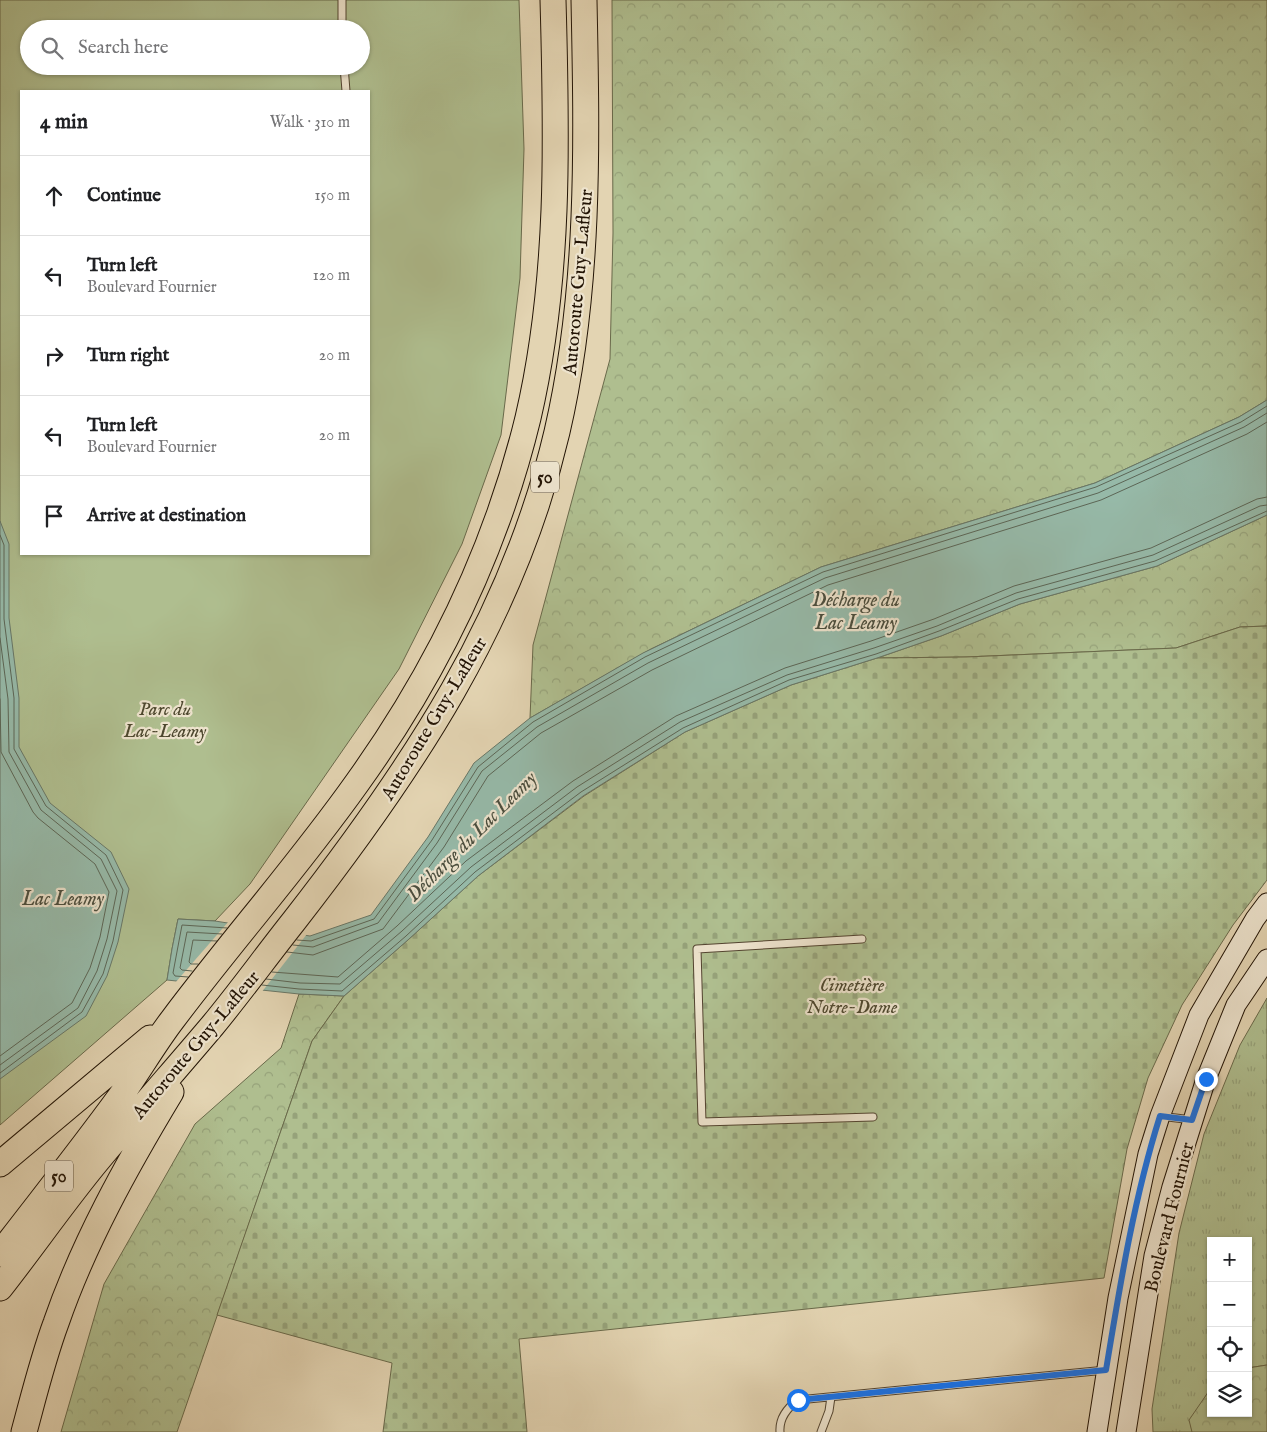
<!DOCTYPE html>
<meta charset="utf-8">
<style>
:root{--surface:#fff;--page:#f2f2f2;--text:#202124;--muted:#757577;--line:#e0e0e0}
body{margin:0;font-family:"IM FELL English",serif;background:var(--page);color:var(--text)}
.controls{position:absolute;right:15px;bottom:15px;display:grid;overflow:hidden;border-radius:0px;box-shadow:0 1px 4px #0004}
.controls button{width:45px;height:45px;display:grid;place-items:center;padding:0;border:0;border-bottom:1px solid var(--line);background:var(--surface);color:var(--text);font:25px sans-serif}
.stop{position:absolute;width:15px;height:15px;margin:-11px;border:4px solid #1a73e8;border-radius:50%;background:#fff}
.stop.end{background:#1a73e8;border-color:#fff;box-shadow:0 1px 5px #0008}
.list{margin:0;padding:0;list-style:none}
h2{display:flex;justify-content:space-between;align-items:center;height:65px;margin:0;padding:0 20px;font-size:21px}
h2 small{font-size:16px;font-weight:400;color:var(--muted)}
.list li{display:grid;grid-template-columns:32px 1fr auto;gap:15px;align-items:center;box-sizing:border-box;height:80px;padding:0 20px;border-top:1px solid var(--line)}
.list b{display:block;font-size:19px;white-space:nowrap}
.list p{margin:0;font-size:16px;white-space:nowrap;color:var(--muted)}
.list em{font-size:16px;font-style:normal;color:var(--muted)}
.icon{flex:none;width:28px;height:28px;fill:none;stroke:currentColor;stroke-width:2;stroke-linecap:round;stroke-linejoin:round}
.map{position:relative;flex:none;width:1267px;height:1432px;overflow:hidden}
.search{position:absolute;background:var(--surface);box-shadow:0 1px 4px #0004;left:20px;top:20px;width:350px;height:55px;display:flex;align-items:center;gap:12px;box-sizing:border-box;padding:0 18px;border-radius:28px;color:var(--muted);font-size:19px}
.panel{position:absolute;background:var(--surface);box-shadow:0 1px 4px #0004;left:20px;top:90px;width:350px;height:465px;border-radius:0px}
.map>svg:first-child{display:block}
.grass{fill:url(#grass-tufts);stroke:#69694a}
.forest{fill:url(#forest-crowns);stroke:#69694a}
.cemetery{fill:url(#cemetery-stones);stroke:#69694a}
.green{fill:#afbe8f;stroke:#69694a;fill-rule:evenodd}
.water{fill:#96b9a8;stroke:#687767}
.pier{fill:#e3d4b2}
.lines{fill:none;stroke-linecap:round;stroke-linejoin:round}
.shore{stroke:#5c6656;stroke-width:1}
.service-casing{stroke:#534430;stroke-width:9}
.secondary-casing{stroke:#231405;stroke-width:21}
.motorway-casing{stroke:#231405;stroke-width:27}
.service{stroke:#ede3cd;stroke-width:7}
.secondary{stroke:#ede3cd;stroke-width:19}
.motorway{stroke:#e3d4b2;stroke-width:25}
.route{stroke:#1a73e8;stroke-width:6}
.labels{text-anchor:middle;stroke-width:4.5;stroke-linejoin:round;paint-order:stroke}
.shield{fill:#ede3cd;stroke:#605241;stroke-width:1}
.shield-label{font-size:18px;font-weight:bold;fill:#231405}
.street-label{font-size:19px;fill:#231405;stroke:#ede3cd}
.park-label{font-size:19px;font-style:italic;fill:#4d472e;stroke:#ede3cd}
.water-label{font-size:20px;font-style:italic;fill:#4b4e3e;stroke:#ede3cd}
</style>
<div class="map">
<svg width="1267" height="1432" viewBox="0 0 1267 1432">
<defs>
<pattern id="grass-tufts" width="24" height="20" patternUnits="userSpaceOnUse" patternTransform="scale(1.25)"><rect width="24" height="20" fill="#afbe8f"/><path d="M3 7l-1-3M5 7V3M7 7l1-3M15 17l-1-3M17 17v-4M19 17l1-3" fill="none" stroke="#96a27a"/></pattern>
<pattern id="forest-crowns" width="20" height="18" patternUnits="userSpaceOnUse" patternTransform="scale(1.25)"><rect width="20" height="18" fill="#afbe8f"/><path d="M2 6a3 3 0 1 1 6 0M12 15a3 3 0 1 1 6 0" fill="none" stroke="#96a27a"/></pattern>
<pattern id="cemetery-stones" width="16" height="16" patternUnits="userSpaceOnUse" patternTransform="scale(1.25)"><rect width="16" height="16" fill="#afbe8f"/><path d="M2 7V4a2 2 0 0 1 4 0v3zM10 15v-3a2 2 0 0 1 4 0v3z" fill="#96a27a"/></pattern>
</defs>
<rect width="100%" height="100%" fill="#e3d4b2"/>
<filter id="stains"><feTurbulence type="fractalNoise" baseFrequency=".004" numOctaves="4"/><feColorMatrix values="0 0 0 0 .2 0 0 0 0 .09 0 0 0 0 .02 0 0 0 .5 -.17"/></filter>
<radialGradient id="worn" r=".72"><stop offset=".6" stop-color="#630" stop-opacity="0"/><stop offset="1" stop-color="#630" stop-opacity=".3"/></radialGradient>
<path class="grass" d="M1267,998v367l-19,3v-127h-37v147l-21,32 2,12h-39l-1,-23 27,-176 25,-99 36,-89z"/>
<path class="forest" d="M612,0h655v400l-28,17 -144,66 -274,84 -170,82 -121,69 3,-73 77,-286 3,-126z
M1267,515v111l-27,1 -64,21 -210,9 -89,1 64,-22 79,-32 137,-38z
M299,994l45,2 -32,45 -135,391h-116l43,-148 91,-160 86,-76z
M1267,1365v67h-75l-3,-12 22,-32v25h37v-45z"/>
<path class="cemetery" d="M1267,626v254l-34,45 -51,80 -34,73 -21,71 -23,129 -585,61 8,93h-144l9,-69 -175,-48 95,-274 32,-45 65,-57 69,-63 106,-80 101,-64 106,-47 86,-27 89,-1 210,-9 64,-21z"/>
<path class="green" d="M0,0h519l5,149 -4,129 -19,157 -39,109 -63,125 -149,215 -35,37 -37,-2 -6,30 -5,31 -167,145zM29,29h332v37h-332zM21,91h348v463h-348z"/>
<path class="water" d="M1267,400v115l-110,51 -137,38 -79,32 -64,22 -86,27 -106,47 -102,64 -105,80 -69,63 -65,57 -45,-2 -132,-14 5,-31 6,-30 37,2 95,15 61,-21 57,-78 46,-74 56,-45 113,-65 178,-86 274,-84 144,-66z
M0,521l9,23v74l10,80v49l31,56 61,49 18,37 -11,53 -11,34 -21,40 -86,63z"/>
<path class="pier" d="M229,921l78,13 -46,59 -86,-10z"/>
<g class="lines">
<path class="shore" d="M0,535l4,10v74l10,79v51l32,57 60,49 17,35 -10,51 -10,33 -21,38 -82,61
M0,638l8,61 1,53 32,58 60,49 16,32 -10,48 -10,32 -19,37 -78,57
M0,699l1,53 32,60 5,6 57,46 14,28 -9,45 -10,31 -18,35 -72,53
M297,940l14,1 63,-22 58,-79 46,-73 55,-45 112,-65 178,-85 273,-85 145,-65 26,-16
M293,945l20,2 65,-24 59,-80 45,-72 55,-44 111,-64 177,-85 273,-85 146,-66 23,-14
M287,952l26,3 70,-26 61,-82 44,-71 53,-43 111,-63 176,-85 273,-85 146,-66 20,-12
M198,964h-7l-2,-2 4,-22 24,1
M192,971l-10,-1 -2,-2 7,-36 35,2
M272,972l66,5 59,-51 69,-65 107,-80 103,-65 109,-48 86,-27 63,-22 80,-33 137,-38 106,-49 10,-2
M188,977l-13,-1 -2,-3 9,-48 45,3
M266,979l34,4 40,1 62,-53 69,-64 106,-80 103,-65 107,-47 87,-27 63,-22 79,-33 137,-38 107,-49 7,-1
M262,985l37,4 43,2 64,-55 69,-64 106,-80 102,-64 106,-48 87,-26 63,-23 79,-32 137,-38 112,-50"/>
<g class="service-casing">
<path id="service" d="M342,0v29
M344,66l2,25
M862,939l-165,10 5,173 171,-5
M1160,1116l32,4
M780,1432c-1,-14 7,-24 18,-32l308,-30
M821,1432l8,-21 2,-14"/>
</g>
<g class="secondary-casing">
<path id="secondary" d="M1097,1432l21,-134 30,-144 12,-38 39,-101 56,-96 12,-16
M1126,1432l28,-176 18,-69 34,-108 30,-74 31,-46"/>
</g>
<g class="motorway-casing">
<path id="motorway" d="M0,1164l150,-126
M0,1254c39,-51 79,-101 117,-153 20,-27 36,-56 56,-82 60,-80 126,-154 184,-236 79,-110 139,-233 171,-365 32,-137 29,-278 25,-418
M0,1288c33,-42 64,-87 98,-128 38,-46 77,-90 115,-135 28,-34 54,-70 81,-104 117,-150 219,-301 263,-489 33,-142 30,-287 27,-432
M24,1432c10,-37 19,-74 32,-109 28,-81 71,-158 115,-231"/>
</g>
<use href="#service" class="service"/>
<use href="#secondary" class="secondary"/>
<use href="#motorway" class="motorway"/>
</g>
<g class="lines">
<path class="route" d="M798,1400l308,-30c14,-85 28,-172 54,-254l32,4 14,-41"/>
</g>
<g class="labels">
<g class="shield">
<rect x="531" y="461.5" width="28" height="31" rx="4"/>
<rect x="45" y="1160.5" width="28" height="31" rx="4"/>
</g>
<g class="shield-label">
<text x="545" y="483">50</text>
<text x="59" y="1182">50</text>
</g>
<g class="street-label">
<text transform="translate(577 282) rotate(-85)" y="7">Autoroute Guy-Lafleur</text>
<text transform="translate(433 718) rotate(-59)" y="7">Autoroute Guy-Lafleur</text>
<text transform="translate(195 1044) rotate(-50)" y="7">Autoroute Guy-Lafleur</text>
<text transform="translate(1168 1217) rotate(-76)" y="7">Boulevard Fournier</text>
</g>
<g class="park-label">
<text x="165" y="715">Parc du<tspan x="165" dy="22">Lac-Leamy</tspan></text>
<text x="852" y="991">Cimetière<tspan x="852" dy="22">Notre-Dame</tspan></text>
</g>
<g class="water-label">
<text x="856" y="606">Décharge du<tspan x="856" dy="23">Lac Leamy</tspan></text>
<text transform="translate(471 836) rotate(-45)" y="7">Décharge du Lac Leamy</text>
<text x="63" y="905">Lac Leamy</text>
</g>
</g>
<rect width="100%" height="100%" filter="url(#stains)"/>
<rect width="100%" height="100%" fill="url(#worn)"/>
</svg>
<div class="controls">
<button>+</button>
<button>−</button>
<button><svg class="icon" aria-label="locate" viewBox="0 0 24 24"><circle cx="12" cy="12" r="6"/><path d="M12 2v4M12 18v4M2 12h4M18 12h4"/></svg></button>
<button><svg class="icon" aria-label="layers" viewBox="0 0 24 24"><path d="M12 4l9 5-9 5-9-5zM3 14l9 5 9-5"/></svg></button>
</div>
<div class="stop" style="left:798px;top:1400px"></div>
<div class="stop end" style="left:1206px;top:1079px"></div>
<div class="search"><svg class="icon" aria-label="search" viewBox="0 0 24 24"><circle cx="10" cy="10" r="6"/><path d="M15 15l6 6"/></svg>Search here</div>
<section class="panel">
<h2>4 min<small>Walk · 310 m</small></h2>
<ul class="list">
<li><svg class="icon" aria-label="ahead" viewBox="0 0 24 24"><path d="M12 20V5M6 11l6-6 6 6"/></svg><div><b>Continue</b></div><em>150 m</em></li>
<li><svg class="icon" aria-label="left" viewBox="0 0 24 24"><path d="M17 20v-9H6M10 6l-5 5 5 5"/></svg><div><b>Turn left</b><p>Boulevard Fournier</p></div><em>120 m</em></li>
<li><svg class="icon" aria-label="right" viewBox="0 0 24 24"><path d="M7 20v-9h11M14 6l5 5-5 5"/></svg><div><b>Turn right</b></div><em>20 m</em></li>
<li><svg class="icon" aria-label="left" viewBox="0 0 24 24"><path d="M17 20v-9H6M10 6l-5 5 5 5"/></svg><div><b>Turn left</b><p>Boulevard Fournier</p></div><em>20 m</em></li>
<li><svg class="icon" aria-label="arrive" viewBox="0 0 24 24"><path d="M6 21V4h12l-3 4 3 4H6"/></svg><div><b>Arrive at destination</b></div></li>
</ul>
</section>
</div>
